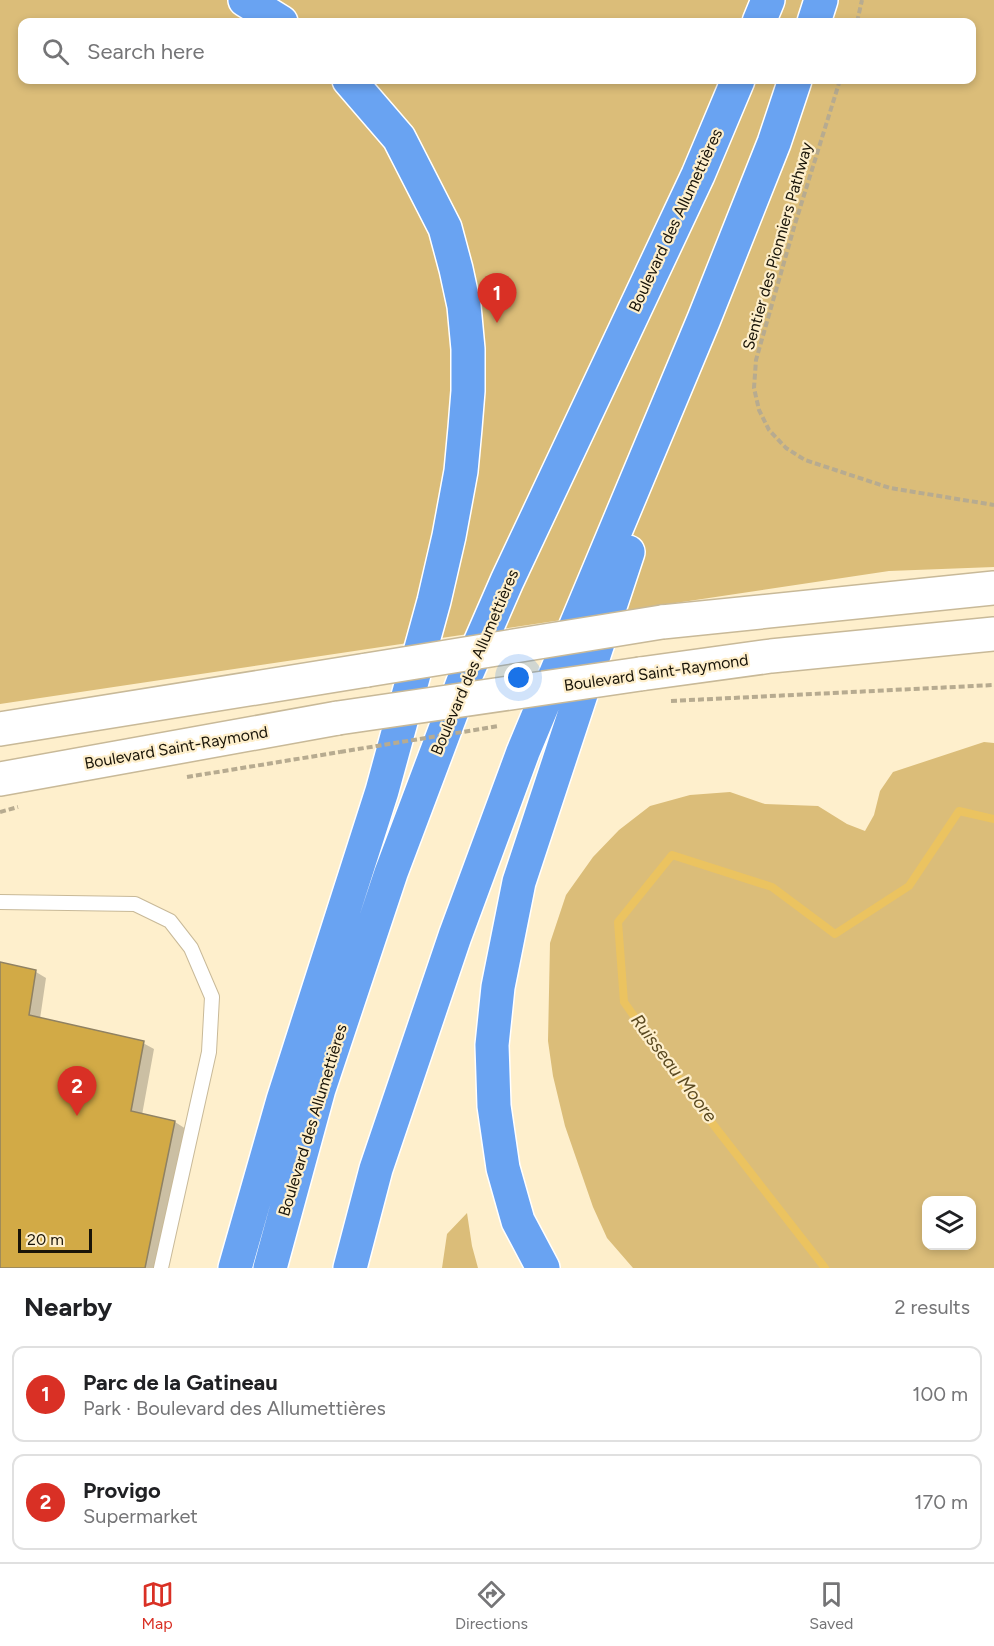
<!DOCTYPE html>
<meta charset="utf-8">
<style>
:root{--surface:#fff;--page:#f6f6f6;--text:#202124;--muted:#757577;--line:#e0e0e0;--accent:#d93025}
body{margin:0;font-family:Figtree,sans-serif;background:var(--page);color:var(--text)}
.controls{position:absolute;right:18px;bottom:18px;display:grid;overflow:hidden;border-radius:12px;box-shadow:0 3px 9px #0003}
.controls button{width:54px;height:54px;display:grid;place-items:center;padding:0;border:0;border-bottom:2px solid var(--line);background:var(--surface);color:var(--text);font:30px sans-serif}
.scale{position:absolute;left:18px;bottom:15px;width:74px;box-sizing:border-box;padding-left:6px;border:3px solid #191408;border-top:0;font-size:16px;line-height:21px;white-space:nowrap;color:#191408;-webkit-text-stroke:4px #feefcc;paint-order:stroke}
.you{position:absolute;left:519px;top:678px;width:21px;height:21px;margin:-15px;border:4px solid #fff;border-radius:50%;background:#1a73e8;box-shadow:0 0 0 9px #1a73e833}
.badge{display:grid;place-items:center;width:39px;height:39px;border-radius:50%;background:var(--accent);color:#fff;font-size:20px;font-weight:700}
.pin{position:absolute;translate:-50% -50px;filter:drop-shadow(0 2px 3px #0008)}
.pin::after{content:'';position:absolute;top:32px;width:21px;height:18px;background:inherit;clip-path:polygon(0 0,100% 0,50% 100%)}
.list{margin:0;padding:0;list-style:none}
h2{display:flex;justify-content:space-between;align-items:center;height:78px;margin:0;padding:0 24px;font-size:26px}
h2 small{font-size:20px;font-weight:400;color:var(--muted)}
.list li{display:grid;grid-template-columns:39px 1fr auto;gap:18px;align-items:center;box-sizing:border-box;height:96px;margin:0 12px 12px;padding:0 12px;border:2px solid var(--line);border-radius:12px}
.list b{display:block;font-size:22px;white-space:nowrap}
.list p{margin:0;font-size:20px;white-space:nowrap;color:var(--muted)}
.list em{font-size:20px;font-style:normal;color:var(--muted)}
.icon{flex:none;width:33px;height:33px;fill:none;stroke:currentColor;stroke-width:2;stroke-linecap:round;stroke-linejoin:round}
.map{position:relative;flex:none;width:994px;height:1268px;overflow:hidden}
.search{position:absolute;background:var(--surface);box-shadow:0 3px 9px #0003;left:18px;right:18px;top:18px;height:66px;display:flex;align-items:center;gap:15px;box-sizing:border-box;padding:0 21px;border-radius:12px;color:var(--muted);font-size:22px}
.sheet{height:294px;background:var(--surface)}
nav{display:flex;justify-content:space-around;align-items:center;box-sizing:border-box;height:84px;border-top:2px solid var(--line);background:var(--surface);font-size:16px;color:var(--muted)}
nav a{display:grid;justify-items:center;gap:3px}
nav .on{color:var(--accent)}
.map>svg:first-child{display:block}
.green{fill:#dbbd79;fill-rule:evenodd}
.shadow{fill:#0003}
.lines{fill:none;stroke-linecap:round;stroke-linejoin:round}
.stream{stroke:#ebc360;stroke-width:8}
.building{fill:#d2aa46;stroke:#8f8162;stroke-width:1.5}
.lane-casing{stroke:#c8b998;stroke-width:16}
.secondary-casing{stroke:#c8b998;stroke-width:36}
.highway-casing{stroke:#fff;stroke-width:36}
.path{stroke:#b7ab90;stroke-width:4;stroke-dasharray:6 3;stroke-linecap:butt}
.lane{stroke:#fff;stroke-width:14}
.secondary{stroke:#fff;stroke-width:33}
.highway{stroke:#69a3f2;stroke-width:33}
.secondary-bridge-casing{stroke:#c8b998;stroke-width:36;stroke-linecap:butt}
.path-bridge{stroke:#b7ab90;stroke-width:4;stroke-dasharray:6 3;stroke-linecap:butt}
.secondary-bridge{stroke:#fff;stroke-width:33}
.labels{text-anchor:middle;stroke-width:4.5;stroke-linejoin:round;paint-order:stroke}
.street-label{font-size:16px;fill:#191408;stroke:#feefcc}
.water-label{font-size:18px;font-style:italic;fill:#5a4920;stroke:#feefcc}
</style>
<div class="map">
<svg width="994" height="1268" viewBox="0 0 994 1268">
<rect width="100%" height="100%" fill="#feefcc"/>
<path class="green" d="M0,0h994v567l-105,4 -889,133zM22,22h950v58h-950z
M984,742l10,1v525h-361l-26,-30 -14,-31 -28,-81 -12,-50 -5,-35 2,-98 16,-48 27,-38 26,-27 31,-24 40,-11 40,-3 35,12 53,2 29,18 18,7 9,-16 6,-24 13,-19zM926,1200h46v46h-46z
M467,1213l5,33 6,22h-36l5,-34z"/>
<path class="shadow" d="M0,964l36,8 10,6 -6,41 103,24 11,6 -12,66 33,7 11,7 -29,139h-157z"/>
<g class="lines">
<path class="stream" d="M825,1268l-134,-172 -67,-94 -6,-80 54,-67 100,32 63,47 74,-48 50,-75 35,8"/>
</g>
<path class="building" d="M0,962l36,8 -7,45 115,26 -13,70 44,10 -30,147h-145z"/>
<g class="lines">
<g class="lane-casing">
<path id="lane" d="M0,902l135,2 35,17 21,27 21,49 -3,55 -48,216"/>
</g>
<g class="secondary-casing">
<path id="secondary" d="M662,622l332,-34
M640,674l131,-18 223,-22
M0,729l367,-59
M0,779l338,-61"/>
</g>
<g class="highway-casing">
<path id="highway" d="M245,0l36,22
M759,22l9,-22
M814,22l7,-22
M235,1268l48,-168 99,-309 52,-190 15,-65 12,-65 4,-43 3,-37v-42l-4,-43 -8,-37 -11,-41 -46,-90 -50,-58
M270,1268l49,-179 72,-216 72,-191 44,-101 191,-406 40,-95
M350,1268l26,-99 79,-233 68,-184 181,-433 70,-176 21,-63
M543,1268l-25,-47 -15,-53 -9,-62 -2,-61 6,-58 21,-105 109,-330"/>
</g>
<path class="path" d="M857,22l5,-22
M840,80l-45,144 -39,136 -2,28 5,22 10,20 17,18 19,12 85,28 104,17
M671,701l323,-16
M187,777l153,-25
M0,812l18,-5"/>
<use href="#lane" class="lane"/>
<use href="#secondary" class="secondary"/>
<use href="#highway" class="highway"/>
<g class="secondary-bridge-casing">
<path id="secondary-bridge" d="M367,670l295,-48
M338,718l302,-44"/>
</g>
<path class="path-bridge" d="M340,752l159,-26"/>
<use href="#secondary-bridge" class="secondary-bridge"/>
</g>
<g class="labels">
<g class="street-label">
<text transform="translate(675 220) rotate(-65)" y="6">Boulevard des Allumettières</text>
<text transform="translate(777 246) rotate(-74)" y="6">Sentier des Pionniers Pathway</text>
<text transform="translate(474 662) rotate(-67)" y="6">Boulevard des Allumettières</text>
<text transform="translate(656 672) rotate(-8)" y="6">Boulevard Saint-Raymond</text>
<text transform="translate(176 747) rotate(-10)" y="6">Boulevard Saint-Raymond</text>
<text transform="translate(312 1120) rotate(-73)" y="6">Boulevard des Allumettières</text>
</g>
<g class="water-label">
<text transform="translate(674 1068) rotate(53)" y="6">Ruisseau Moore</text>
</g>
</g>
</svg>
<div class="controls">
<button><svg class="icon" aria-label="layers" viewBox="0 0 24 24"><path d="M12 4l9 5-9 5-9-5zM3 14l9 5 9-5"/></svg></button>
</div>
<div class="scale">20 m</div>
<div class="you"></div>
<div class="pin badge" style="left:497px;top:323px">1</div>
<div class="pin badge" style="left:77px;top:1116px">2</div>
<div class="search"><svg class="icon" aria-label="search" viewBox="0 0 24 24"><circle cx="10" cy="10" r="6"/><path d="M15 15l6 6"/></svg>Search here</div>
</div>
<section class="sheet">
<h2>Nearby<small>2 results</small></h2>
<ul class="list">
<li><span class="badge">1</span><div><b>Parc de la Gatineau</b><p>Park · Boulevard des Allumettières</p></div><em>100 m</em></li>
<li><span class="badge">2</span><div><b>Provigo</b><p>Supermarket</p></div><em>170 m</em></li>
</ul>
</section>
<nav>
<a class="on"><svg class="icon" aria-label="map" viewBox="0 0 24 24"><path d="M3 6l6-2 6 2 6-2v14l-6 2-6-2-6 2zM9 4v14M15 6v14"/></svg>Map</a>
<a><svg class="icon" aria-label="directions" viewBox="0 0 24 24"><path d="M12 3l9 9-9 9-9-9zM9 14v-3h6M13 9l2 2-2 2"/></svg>Directions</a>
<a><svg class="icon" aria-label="saved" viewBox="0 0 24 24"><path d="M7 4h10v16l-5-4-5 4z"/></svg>Saved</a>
</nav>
